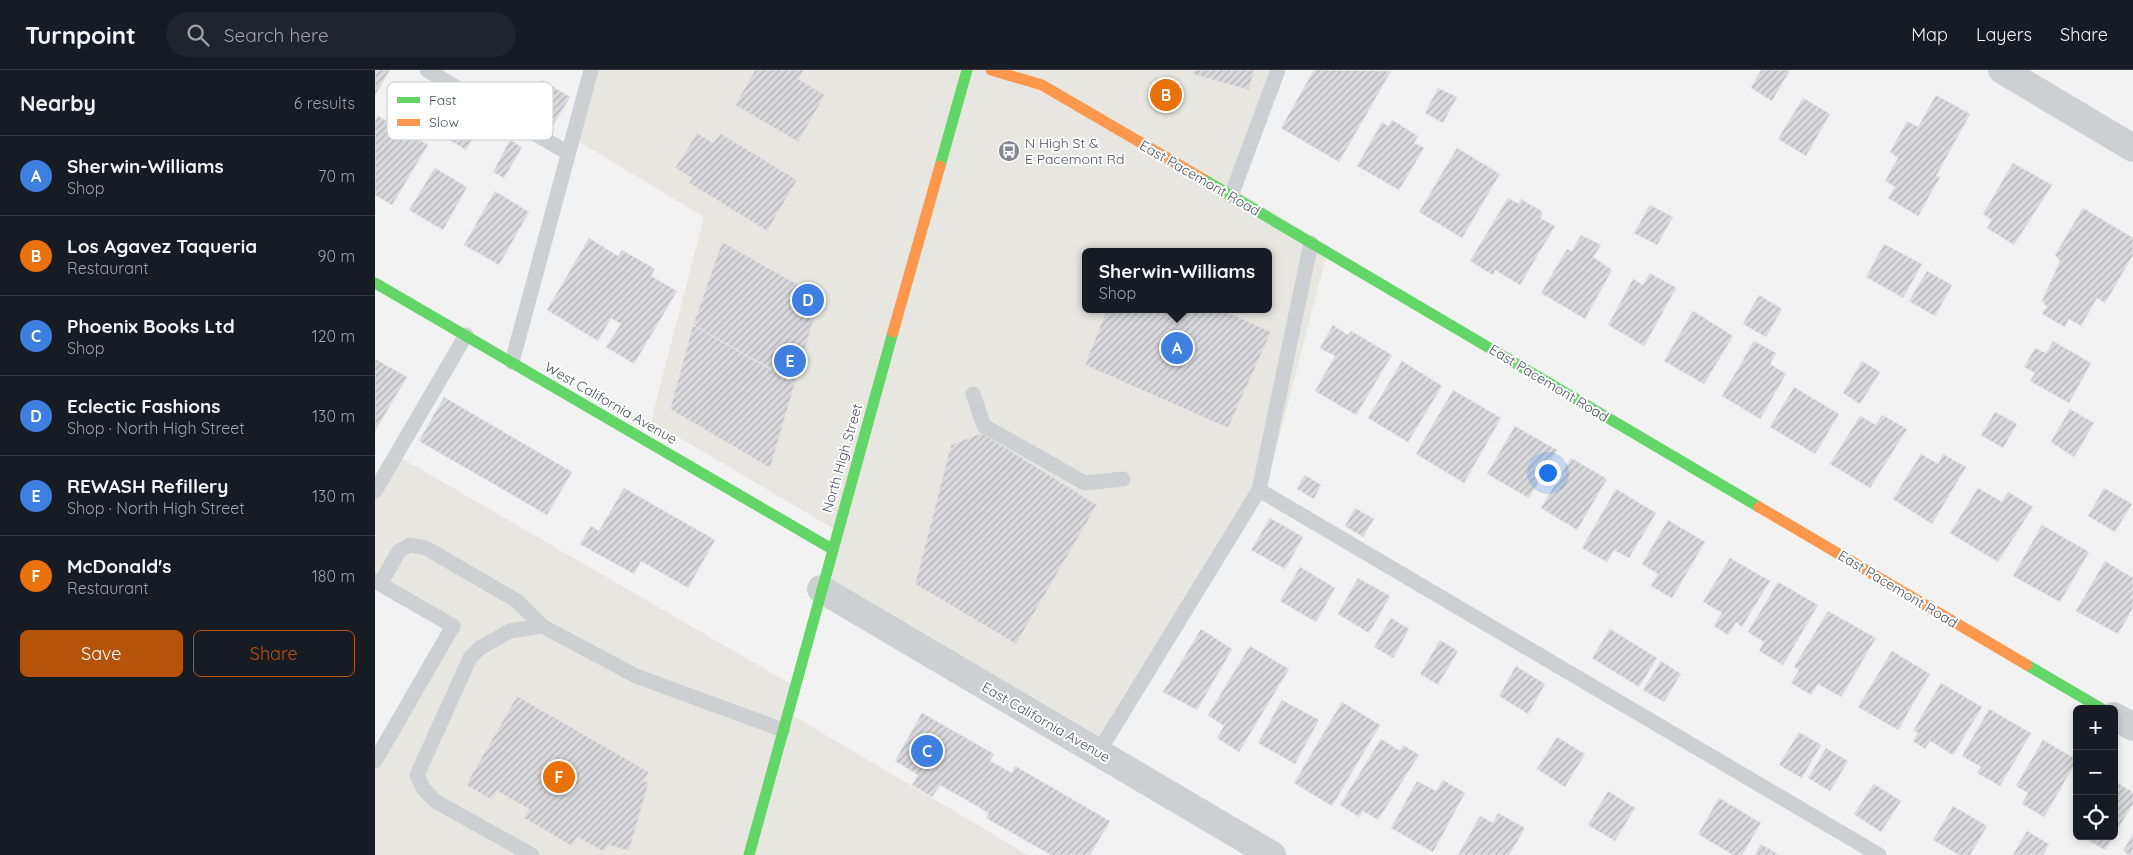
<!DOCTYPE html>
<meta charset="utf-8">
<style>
:root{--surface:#171b24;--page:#20242c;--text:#f1f3f6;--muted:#9ea1a6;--line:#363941;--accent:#b45309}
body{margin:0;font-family:Quicksand,sans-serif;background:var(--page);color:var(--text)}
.controls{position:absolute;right:15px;bottom:15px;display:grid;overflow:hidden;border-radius:8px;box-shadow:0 2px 8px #0003}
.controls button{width:45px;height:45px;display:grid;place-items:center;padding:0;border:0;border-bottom:1px solid var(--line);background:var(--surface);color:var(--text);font:25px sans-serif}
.you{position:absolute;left:1172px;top:402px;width:18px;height:18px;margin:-12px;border:4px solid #fff;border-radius:50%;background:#1a73e8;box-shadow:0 0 0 8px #1a73e833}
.badge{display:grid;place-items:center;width:32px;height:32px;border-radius:50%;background:var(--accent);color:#fff;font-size:16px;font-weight:700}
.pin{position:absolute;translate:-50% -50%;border:2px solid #fff;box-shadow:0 1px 5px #0006}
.popup{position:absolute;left:707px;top:178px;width:190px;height:65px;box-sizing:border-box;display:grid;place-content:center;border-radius:8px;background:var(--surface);filter:drop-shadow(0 1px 4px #0005);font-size:16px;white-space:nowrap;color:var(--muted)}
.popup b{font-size:19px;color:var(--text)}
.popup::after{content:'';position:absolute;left:50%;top:100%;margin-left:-10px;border:10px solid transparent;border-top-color:var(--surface)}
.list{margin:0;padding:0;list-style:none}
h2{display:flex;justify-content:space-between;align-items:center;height:65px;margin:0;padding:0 20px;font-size:21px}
h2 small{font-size:16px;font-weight:400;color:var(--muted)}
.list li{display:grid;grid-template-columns:32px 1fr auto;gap:15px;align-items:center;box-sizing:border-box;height:80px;padding:0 20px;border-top:1px solid var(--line)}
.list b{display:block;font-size:19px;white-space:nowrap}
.list p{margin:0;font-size:16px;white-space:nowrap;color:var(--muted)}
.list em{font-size:16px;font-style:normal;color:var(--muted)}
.actions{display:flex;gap:10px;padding:15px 20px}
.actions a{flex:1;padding:11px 0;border:1px solid var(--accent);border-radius:8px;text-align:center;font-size:18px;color:var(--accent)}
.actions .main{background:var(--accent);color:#fff}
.icon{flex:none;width:28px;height:28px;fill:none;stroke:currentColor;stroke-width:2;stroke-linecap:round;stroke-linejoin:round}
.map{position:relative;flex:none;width:1758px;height:785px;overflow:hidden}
header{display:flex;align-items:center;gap:30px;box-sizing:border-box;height:70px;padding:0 25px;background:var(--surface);border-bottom:1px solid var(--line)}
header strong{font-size:24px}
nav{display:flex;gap:28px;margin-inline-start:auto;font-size:18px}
.search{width:350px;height:45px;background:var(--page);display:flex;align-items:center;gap:12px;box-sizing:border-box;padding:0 18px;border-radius:28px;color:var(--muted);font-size:19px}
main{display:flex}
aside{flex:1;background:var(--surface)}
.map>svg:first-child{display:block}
.commercial{fill:#e7e6e0;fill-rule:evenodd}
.building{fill:url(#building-hatch);stroke:#e3e3e4}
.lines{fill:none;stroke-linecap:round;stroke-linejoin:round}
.lane{stroke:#cdd0d3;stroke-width:15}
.street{stroke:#cdd0d3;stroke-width:28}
.fast{stroke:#63d668;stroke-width:11}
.slow{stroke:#ff974d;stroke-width:11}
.labels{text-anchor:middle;stroke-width:4;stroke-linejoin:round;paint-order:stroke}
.poi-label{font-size:14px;fill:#475260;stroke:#fff;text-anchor:start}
.street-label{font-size:14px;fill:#475260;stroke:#fff}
.key{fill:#fff;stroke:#c8cbcf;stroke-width:1}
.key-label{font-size:14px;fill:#475260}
</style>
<header>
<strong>Turnpoint</strong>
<div class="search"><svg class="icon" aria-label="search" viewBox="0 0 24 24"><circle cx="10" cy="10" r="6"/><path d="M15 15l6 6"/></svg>Search here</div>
<nav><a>Map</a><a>Layers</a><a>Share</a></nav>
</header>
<main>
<aside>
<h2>Nearby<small>6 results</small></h2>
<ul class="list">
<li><span class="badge" style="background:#3f7fe0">A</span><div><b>Sherwin-Williams</b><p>Shop</p></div><em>70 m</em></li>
<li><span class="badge" style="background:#e8710a">B</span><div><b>Los Agavez Taqueria</b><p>Restaurant</p></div><em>90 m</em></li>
<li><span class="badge" style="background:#3f7fe0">C</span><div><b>Phoenix Books Ltd</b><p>Shop</p></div><em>120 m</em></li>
<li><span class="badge" style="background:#3f7fe0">D</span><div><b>Eclectic Fashions</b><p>Shop · North High Street</p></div><em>130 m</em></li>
<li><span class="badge" style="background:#3f7fe0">E</span><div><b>REWASH Refillery</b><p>Shop · North High Street</p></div><em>130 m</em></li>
<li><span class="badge" style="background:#e8710a">F</span><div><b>McDonald's</b><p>Restaurant</p></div><em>180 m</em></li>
</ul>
<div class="actions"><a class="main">Save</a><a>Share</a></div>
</aside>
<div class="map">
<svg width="1758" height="785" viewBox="0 0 1758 785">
<defs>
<pattern id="building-hatch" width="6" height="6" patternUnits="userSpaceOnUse" patternTransform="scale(1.25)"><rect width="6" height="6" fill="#d9d9dc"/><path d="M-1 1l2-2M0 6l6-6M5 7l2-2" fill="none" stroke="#b2b3b6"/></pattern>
</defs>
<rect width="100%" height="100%" fill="#f2f2f2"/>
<path class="commercial" d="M211,0h684l-33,121 92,55 -62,238 -164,267 -279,-162 17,-56 -190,-112 53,-204 -136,-82zM711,182h182v57h-182z
M21,385l400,232 -9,25 241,143h-653v-94l78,-134 -78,-46v-90z"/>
<path class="building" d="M0,0h15l-15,25z
M380,0h49l-6,9 27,16 -27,47 -63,-37z
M818,0h61l-5,20 -57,-16z
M939,0l77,1 -52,91 -58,-34z
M1386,0h29l-18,31 -21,-13z
M167,10l28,17 -19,32 -28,-16z
M1063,18l19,9 -14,26 -18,-10z
M1561,25l34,19 -34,62 4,1 -22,39 -30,-18 7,-11 -10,-6 13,-23 -8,-6 17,-31 11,6z
M1428,28l27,16 -24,42 -28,-17z
M80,39l26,16 -15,25 -26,-16z
M3,46l50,29 -36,60 -17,-10v-74z
M1017,50l26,16 -4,7 10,5 -25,42 -42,-24 25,-44 6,4z
M322,63l16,10 7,-10 77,47 -30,51 -78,-48 3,-5 -17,-10z
M135,70l12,7 -18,31 -11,-6z
M1082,78l43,26 -38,64 -43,-26z
M1638,93l39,22 -38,60 -27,-17 5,-8 -9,-6z
M60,98l32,19 -24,43 -34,-20z
M120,121l34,21 -30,53 -35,-20z
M1133,128l11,6 2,-5 22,13 -3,6 15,8 -35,59 -25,-15 -2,5 -23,-14z
M1275,135l23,12 -16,28 -23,-12z
M1708,138l50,30v17l-28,48 -8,-5 -16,28 -12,-7 -4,8 -23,-13 5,-7 -5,-6 18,-40 -5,-6z
M1206,165l20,10 -8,12 19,13 -27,49 -44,-26 26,-44 5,2z
M214,168l29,18 4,-6 33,19 -4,7 26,15 -43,73 -28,-17 15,-23 -10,-6 -13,23 -51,-31z
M347,172l98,55 -25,86 -102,-58z
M1509,174l38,20 -19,34 -37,-21z
M1552,201l25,14 -17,31 -26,-15z
M1275,203l26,15 -32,58 -36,-21 25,-46 10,6z
M1384,225l23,14 -16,28 -23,-13z
M732,239h113l51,23 -43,96 -143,-63z
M1318,241l40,25 -29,48 -40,-23z
M318,255l102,58 -25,85 -100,-59z
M958,255l15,10 3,-4 41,24 -36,60 -41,-24 20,-35 -15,-8z
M1379,271l22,12 -6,11 16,10 -26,45 -38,-23z
M1678,271l38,22 -22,40 -39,-22 5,-8 -11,-6 11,-19 11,5z
M0,289l32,18 -32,54z
M1027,291l40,25 -34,56 -40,-24z
M1487,291l18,11 -20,32 -17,-11z
M1419,317l45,27 -24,40 -45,-27z
M1078,320l48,28 -37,65 -48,-29z
M69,327l128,75 -25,43 -128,-74z
M1695,339l24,14 -20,34 -23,-15z
M1620,342l22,12 -14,24 -22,-13z
M1507,345l25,14 -37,59 -40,-24 30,-48 16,9z
M1140,356l42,24 -28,48 -42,-24z
M607,363l115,72 -81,139 -101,-60 36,-139z
M1546,384l17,10 5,-10 23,13 -34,57 -39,-25z
M1196,388l36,21 -30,51 -36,-22z
M930,405l16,10 -7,14 -17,-10z
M249,418l91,52 -27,48 -47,-27 -7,13 -54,-30 11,-18 8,5z
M1603,418l24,14 6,-10 25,15 -35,55 -48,-29z
M1729,418l28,16 -17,28 -27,-16z
M1241,419l40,24 -27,45 -15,-8 -7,12 -25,-14z
M980,438l19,11 -11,18 -18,-11z
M895,448l33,19 -18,32 -34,-19z
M1293,450l37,22 -33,56 -21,-12 7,-12 -16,-10z
M1667,455l47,27 -29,50 -47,-26z
M1355,488l40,23 -28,46 -6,-5 -8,13 -14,-9 8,-13 -19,-11z
M1730,491l28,17v30l-15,26 -42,-23z
M925,497l35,21 -19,34 -36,-21z
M983,508l32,18 -21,37 -31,-19z
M1403,512l40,23 -35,60 -24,-14 5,-9 -16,-10z
M1453,541l48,27 -35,59 -23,-13 -7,11 -20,-12 8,-13 -5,-3z
M1016,548l18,11 -16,29 -19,-11z
M826,559l31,20 -35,61 -34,-18z
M1235,559l47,29 -18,29 -47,-29z
M1065,570l18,11 -20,34 -18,-11z
M875,576l39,23 -50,83 -22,-14 7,-12 -16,-11z
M1517,581l38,23 -32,56 -40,-23z
M1286,591l20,13 -17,28 -21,-12z
M1141,596l29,18 -17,30 -29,-18z
M1566,613l41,24 -29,48 -23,-14 -5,8 -12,-8 5,-8 -5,-2z
M142,626l132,76 -5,9 5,1 -20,69 -21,-6 -4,7 -27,-15 -5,9 -48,-28 5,-9 -32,-18 -5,9 -26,-15z
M907,630l37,20 -24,44 -37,-21z
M967,632l38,23 -48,81 -38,-23z
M1614,639l42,24 -31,53 -23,-13 4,-6 -19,-11z
M547,643l72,41 -4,7 22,12 3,-7 95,55 -20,34h-39l-65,-37 3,-5 -49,-28 -8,12 -20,-12 6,-10 -23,-14z
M1424,662l22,13 -19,33 -23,-13z
M1182,667l28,17 -20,33 -28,-18z
M1006,669l19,12 3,-6 16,10 -41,65 -15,-9 -4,6 -19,-12z
M1668,670l34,20 -33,57 -22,-13 6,-11 -12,-7z
M1451,678l22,13 -18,30 -22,-13z
M1068,710l22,13 -32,59 -42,-24 26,-47 19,10z
M1739,711l19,11v12l-19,31z
M1499,714l27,17 -20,31 -27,-18z
M1233,721l27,17 -20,33 -27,-16z
M1344,728l42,25 -19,32h-9l-35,-21z
M1578,736l34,20 -17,29h-11l-26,-15z
M1123,743l27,15 -16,27h-51l22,-39 13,7z
M1652,761l22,13 -6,11h-30z
M1758,764v21h-4l-6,-4z
M1705,766h33l-8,14z
M1386,774l18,11h-24z"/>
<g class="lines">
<path class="lane" d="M52,0l141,83
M856,126l47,-126
M137,292l79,-292
M598,324l11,32 101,57 38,-4
M884,420l620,365
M0,421l91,-156
M0,511l78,45 -78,135
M5,514l19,-33 11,-6 16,3 91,53 25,25
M723,683l161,-263 52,-247
M157,785l-97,-54 -12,-13 -6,-13 53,-117 10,-10 30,-17 32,-5 94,50 147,54"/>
<path class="street" d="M1627,0l131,78
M446,519l451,266
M1739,646l19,11"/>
<path class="fast" d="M565,96l27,-96
M828,109l556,328
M0,213l457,266
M1652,595l75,44
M374,785l144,-523"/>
<path class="slow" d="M616,0l51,15 161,94
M518,262l47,-166
M1384,437l268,158"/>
</g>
<defs>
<g id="bus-disc" transform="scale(1.125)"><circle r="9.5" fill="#838a93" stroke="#fff"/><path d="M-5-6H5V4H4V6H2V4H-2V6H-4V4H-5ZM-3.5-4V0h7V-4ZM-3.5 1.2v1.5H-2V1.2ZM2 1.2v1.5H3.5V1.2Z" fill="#fff"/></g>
</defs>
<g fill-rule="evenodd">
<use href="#bus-disc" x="634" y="81"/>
</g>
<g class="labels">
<g class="poi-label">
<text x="650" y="78">N High St &amp;<tspan x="650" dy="16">E Pacemont Rd</tspan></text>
</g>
<g class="street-label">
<text transform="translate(825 108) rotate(30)" y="5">East Pacemont Road</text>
<text transform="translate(1174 313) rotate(31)" y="5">East Pacemont Road</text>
<text transform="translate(236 333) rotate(30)" y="5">West California Avenue</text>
<text transform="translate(467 388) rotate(-74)" y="5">North High Street</text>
<text transform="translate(1523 519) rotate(31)" y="5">East Pacemont Road</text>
<text transform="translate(671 652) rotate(30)" y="5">East California Avenue</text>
</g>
</g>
<rect x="12" y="12" width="166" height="58" rx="8" class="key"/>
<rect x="22" y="27" width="23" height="6" fill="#63d668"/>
<rect x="22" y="49" width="23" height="7" fill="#ff974d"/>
<g class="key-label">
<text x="54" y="35">Fast</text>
<text x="54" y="57">Slow</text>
</g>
</svg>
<div class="controls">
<button>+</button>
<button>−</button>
<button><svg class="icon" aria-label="locate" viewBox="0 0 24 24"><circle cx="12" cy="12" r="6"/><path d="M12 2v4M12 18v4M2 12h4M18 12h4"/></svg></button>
</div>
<div class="you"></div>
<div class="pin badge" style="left:802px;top:278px;background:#3f7fe0">A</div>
<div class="popup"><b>Sherwin-Williams</b>Shop</div>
<div class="pin badge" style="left:791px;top:25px;background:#e8710a">B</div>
<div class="pin badge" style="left:552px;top:681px;background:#3f7fe0">C</div>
<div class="pin badge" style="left:433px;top:230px;background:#3f7fe0">D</div>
<div class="pin badge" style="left:415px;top:291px;background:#3f7fe0">E</div>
<div class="pin badge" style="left:184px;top:707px;background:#e8710a">F</div>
</div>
</main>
